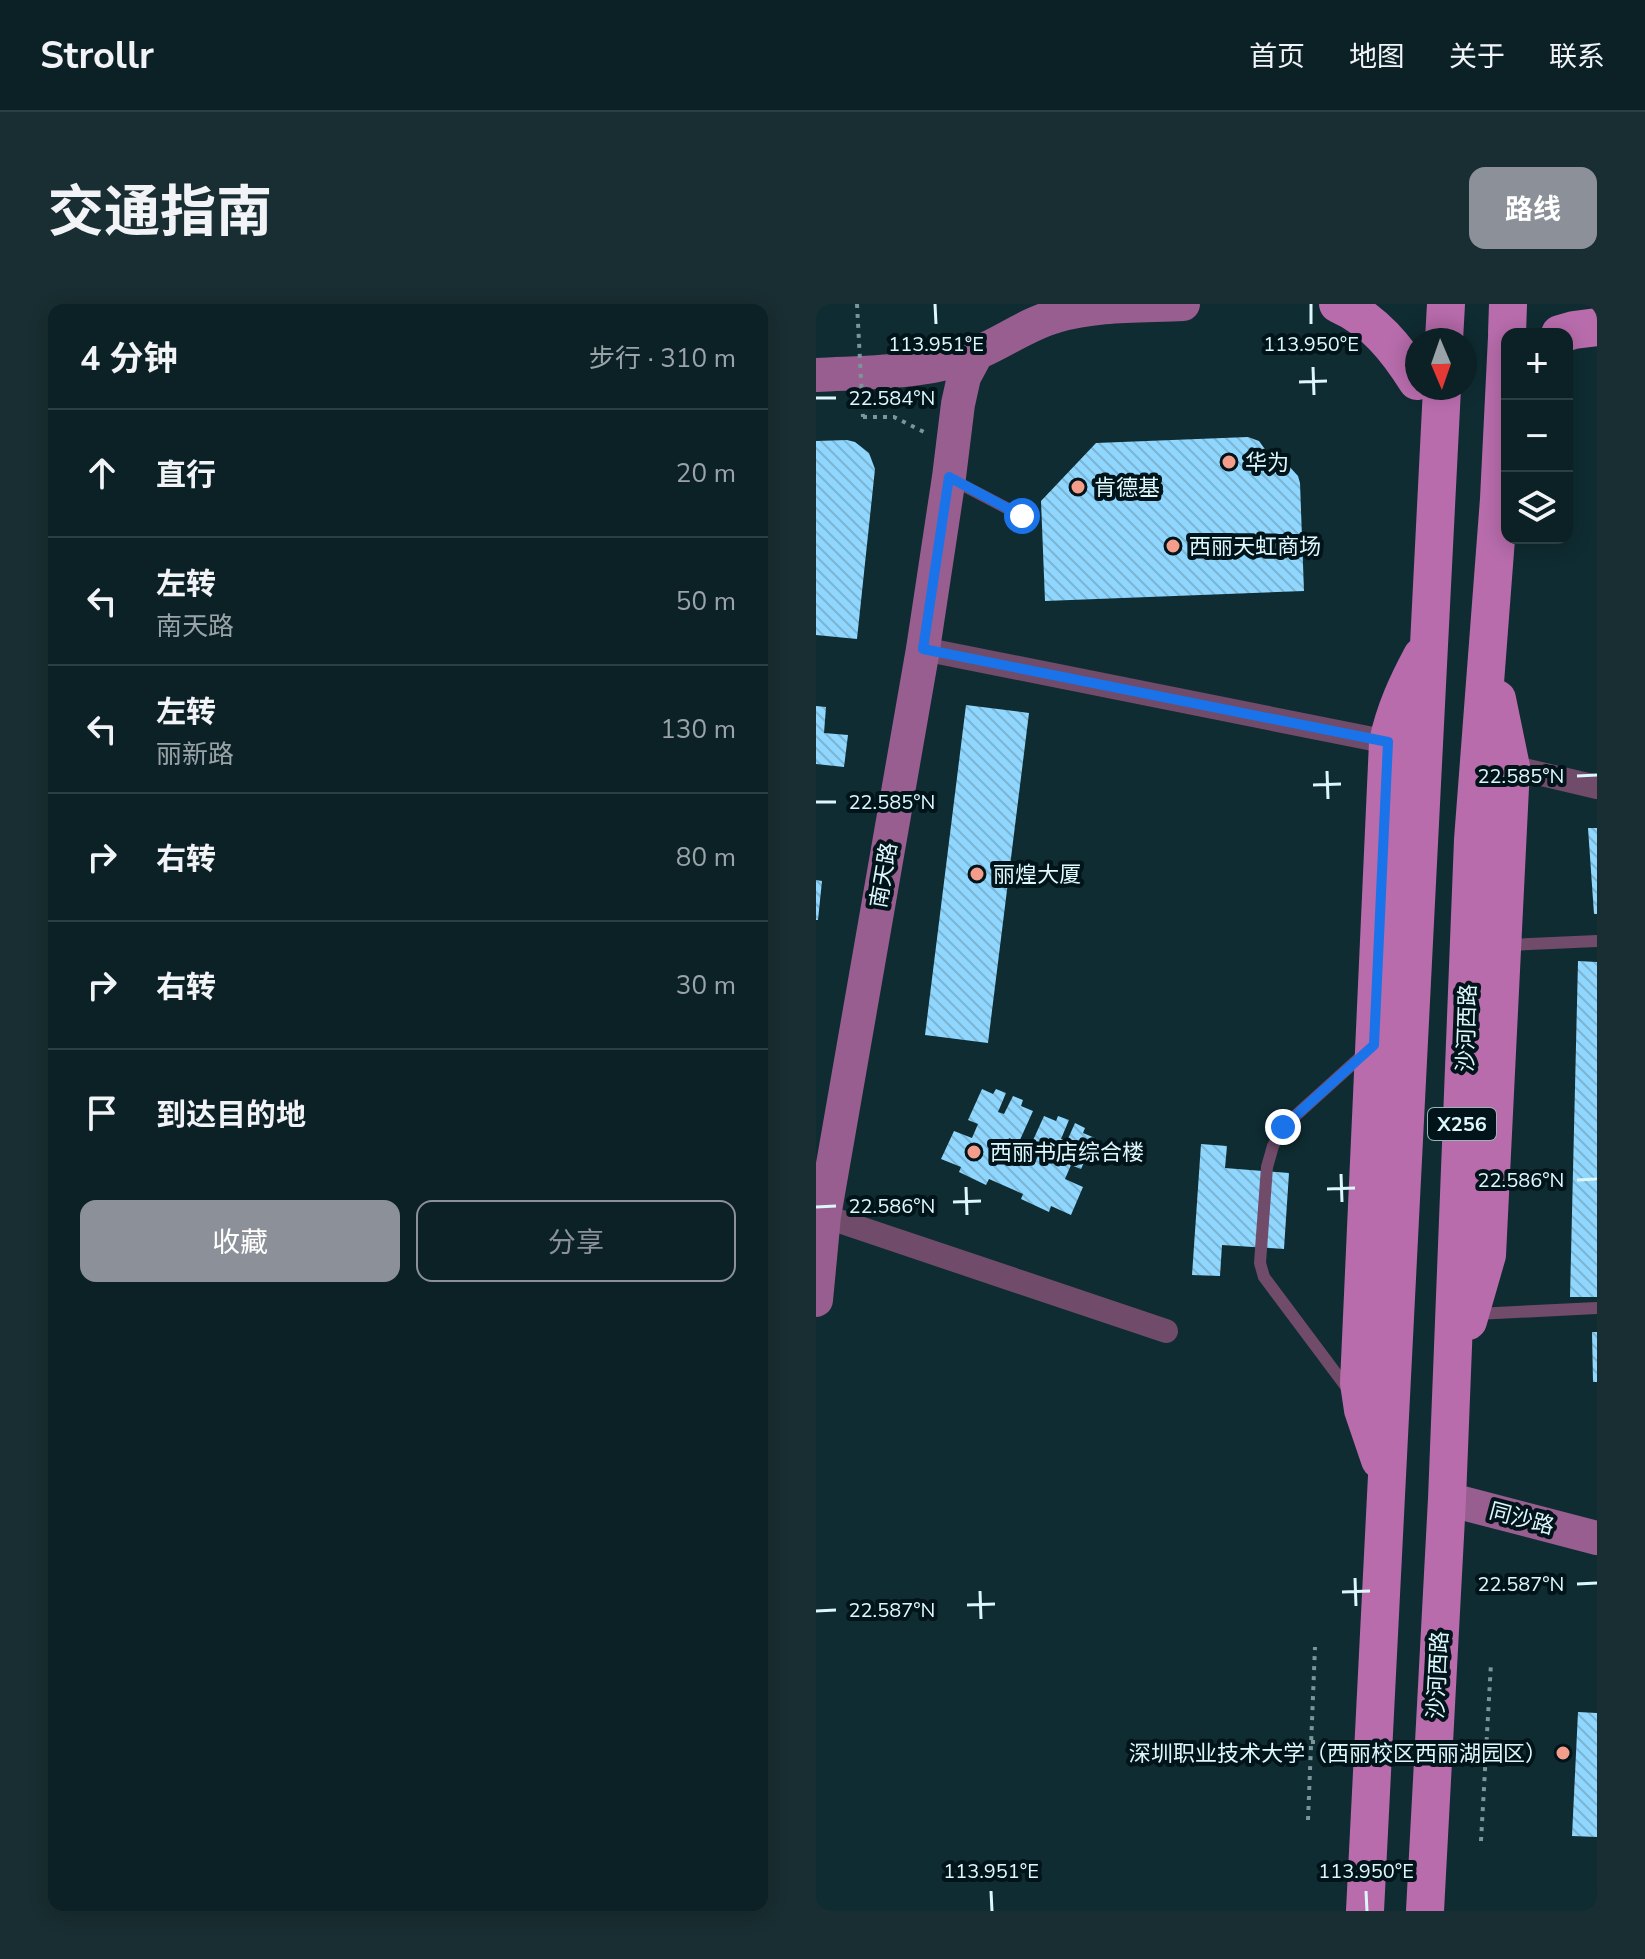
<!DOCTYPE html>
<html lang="zh">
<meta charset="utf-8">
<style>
:root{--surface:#0b2126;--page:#192e32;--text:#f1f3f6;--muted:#9aa3a7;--line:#2b3e43;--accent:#8c9099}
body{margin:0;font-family:"Nunito Sans","Noto Sans SC",sans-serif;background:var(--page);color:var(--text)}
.controls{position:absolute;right:24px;top:24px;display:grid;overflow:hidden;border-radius:16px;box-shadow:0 4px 20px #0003}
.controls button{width:72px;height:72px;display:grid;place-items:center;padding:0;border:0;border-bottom:2px solid var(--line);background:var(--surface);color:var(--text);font:40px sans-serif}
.compass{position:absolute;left:589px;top:24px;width:72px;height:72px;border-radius:50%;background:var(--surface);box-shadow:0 4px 20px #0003;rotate:178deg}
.stop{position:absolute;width:24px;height:24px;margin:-18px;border:6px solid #1a73e8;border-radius:50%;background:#fff}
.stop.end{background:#1a73e8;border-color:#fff;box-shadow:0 2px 8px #0008}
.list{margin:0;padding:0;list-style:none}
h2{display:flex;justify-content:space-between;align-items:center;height:104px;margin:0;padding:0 32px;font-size:34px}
h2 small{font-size:26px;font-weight:400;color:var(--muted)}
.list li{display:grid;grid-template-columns:52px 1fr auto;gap:24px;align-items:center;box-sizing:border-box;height:128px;padding:0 32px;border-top:2px solid var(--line)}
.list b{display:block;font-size:30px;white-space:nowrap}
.list p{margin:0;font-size:26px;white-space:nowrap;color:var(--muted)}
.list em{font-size:26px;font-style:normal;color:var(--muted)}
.actions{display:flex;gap:16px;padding:24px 32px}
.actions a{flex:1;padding:18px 0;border:2px solid var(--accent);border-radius:16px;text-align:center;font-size:28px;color:var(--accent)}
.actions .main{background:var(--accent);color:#fff}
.icon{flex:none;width:44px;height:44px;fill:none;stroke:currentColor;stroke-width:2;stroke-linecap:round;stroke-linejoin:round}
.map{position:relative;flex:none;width:781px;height:1607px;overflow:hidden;border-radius:16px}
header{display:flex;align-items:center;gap:48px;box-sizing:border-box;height:112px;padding:0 40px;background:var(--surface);border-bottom:2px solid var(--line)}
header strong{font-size:38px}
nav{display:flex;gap:44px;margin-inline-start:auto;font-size:28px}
.intro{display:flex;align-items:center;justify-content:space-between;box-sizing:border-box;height:192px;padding:0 48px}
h1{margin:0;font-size:56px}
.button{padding:20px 36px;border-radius:16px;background:var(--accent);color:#fff;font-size:28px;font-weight:700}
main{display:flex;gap:48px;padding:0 48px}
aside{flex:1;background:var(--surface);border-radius:16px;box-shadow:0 4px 20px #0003}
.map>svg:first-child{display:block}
.building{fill:url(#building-back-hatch)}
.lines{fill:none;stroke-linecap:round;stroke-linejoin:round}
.path{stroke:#7b959b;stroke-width:4;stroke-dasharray:4 6;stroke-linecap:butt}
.lane{stroke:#704b6a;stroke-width:12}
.street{stroke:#704b6a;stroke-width:24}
.secondary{stroke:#995e90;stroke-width:34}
.primary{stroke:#b86cac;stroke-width:38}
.path-bridge{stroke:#7b959b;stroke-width:4;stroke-dasharray:4 6;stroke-linecap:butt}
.route{stroke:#1a73e8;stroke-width:10}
.ticks{fill:none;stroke:#def7fd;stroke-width:3}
.poi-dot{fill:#f49d8b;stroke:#00141a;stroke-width:3}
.labels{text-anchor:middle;stroke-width:8;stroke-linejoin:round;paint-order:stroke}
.shield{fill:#00141a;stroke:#9bb3b9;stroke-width:2}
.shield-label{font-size:20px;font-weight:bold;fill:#def7fd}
.poi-label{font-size:22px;fill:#def7fd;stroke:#00141a;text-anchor:start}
.street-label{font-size:22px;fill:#def7fd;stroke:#00141a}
.ticks-label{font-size:20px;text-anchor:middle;fill:#def7fd;stroke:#00141a;stroke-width:8;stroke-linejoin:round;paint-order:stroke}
</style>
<header>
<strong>Strollr</strong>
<nav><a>首页</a><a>地图</a><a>关于</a><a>联系</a></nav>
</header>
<div class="intro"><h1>交通指南</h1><a class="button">路线</a></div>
<main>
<aside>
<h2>4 分钟<small>步行 · 310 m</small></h2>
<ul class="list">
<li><svg class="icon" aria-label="ahead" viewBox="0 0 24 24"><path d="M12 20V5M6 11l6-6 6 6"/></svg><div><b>直行</b></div><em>20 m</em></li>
<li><svg class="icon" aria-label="left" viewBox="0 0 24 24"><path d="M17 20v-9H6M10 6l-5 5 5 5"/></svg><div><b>左转</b><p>南天路</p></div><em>50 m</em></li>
<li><svg class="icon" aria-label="left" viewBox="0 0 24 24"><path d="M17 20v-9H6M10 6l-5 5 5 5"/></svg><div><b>左转</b><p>丽新路</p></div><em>130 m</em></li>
<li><svg class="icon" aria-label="right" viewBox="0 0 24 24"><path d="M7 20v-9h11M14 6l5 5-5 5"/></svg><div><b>右转</b></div><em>80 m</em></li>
<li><svg class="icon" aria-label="right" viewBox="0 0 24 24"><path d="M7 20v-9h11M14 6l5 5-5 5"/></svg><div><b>右转</b></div><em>30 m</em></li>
<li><svg class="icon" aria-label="arrive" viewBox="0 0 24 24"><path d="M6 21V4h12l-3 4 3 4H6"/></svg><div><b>到达目的地</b></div></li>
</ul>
<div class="actions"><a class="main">收藏</a><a>分享</a></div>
</aside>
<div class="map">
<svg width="781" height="1607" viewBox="0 0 781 1607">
<defs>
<pattern id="building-back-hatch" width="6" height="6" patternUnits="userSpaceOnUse" patternTransform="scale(2)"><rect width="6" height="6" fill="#8fd7fe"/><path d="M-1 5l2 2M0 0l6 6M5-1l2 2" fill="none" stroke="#7cb4d2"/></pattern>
</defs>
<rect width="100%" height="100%" fill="#0f2c32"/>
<path class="building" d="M432,133l11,4 13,18 16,6 10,11 2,7 4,108 -259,10 -4,-100 55,-58z
M31,136l8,2 14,11 6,16 -18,170 -41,-4v-194z
M150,401l63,8 -41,330 -63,-8z
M0,402l10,1 -2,26 24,2 -4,32 -28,-3z
M772,524h9v86h-3z
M0,576l6,1 -4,39h-2z
M762,657l19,1v335h-27z
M166,785l11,5 3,-5 10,4 -8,19 6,2 9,-18 10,4 -2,6 12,5 -14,31 -10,-4 -6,14 31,13 6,-14 -10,-4 14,-31 12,5 2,-5 11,4 -8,19 6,2 8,-18 10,5 -2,5 12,5 -14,31 -10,-4 -6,14 18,8 -12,28 -20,-9 -2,6 -28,-13 2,-5 -34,-15 -3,6 -27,-13 2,-5 -20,-8 13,-28 18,7 6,-14 -10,-4z
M385,840l26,2 -2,22 64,5 -5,76 -62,-4 -2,31 -28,-1z
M776,1028h5v50h-4z
M762,1408l19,1v124l-25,-1z"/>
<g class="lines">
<path class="path" d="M47,113h31l30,15
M492,1516l7,-173
M665,1537l10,-178"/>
<path class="lane" d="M135,175l71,37
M692,641l89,-4
M660,1010l121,-6
M534,1088l-86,-115 -4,-14 7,-96 6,-21 10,-19 83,-75"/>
<path class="street" d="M107,345l465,93
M695,463l86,20
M0,912h8l342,115"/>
<path class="secondary" d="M0,71c52,-3 114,-1 163,-23 26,-11 48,-28 77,-36 40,-12 85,-10 127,-12
M0,996l8,-84 99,-567 26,-172 9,-73 6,-27 13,-24
M631,1195l150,39"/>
<path class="primary" d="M522,0c36,16 59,45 79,77
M691,30l1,-30
M744,30l14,-4 23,-3
M628,36l2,-36
M652,1017l19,-66 24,-488 -14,-68
M564,1156l-17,-50 -4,-27 29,-641c7,-32 19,-58 34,-86
M549,1607l77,-1523
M609,1607l22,-412 26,-659 26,-341 8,-162"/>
<path class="path-bridge" d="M41,0l6,113
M495,1438l175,5"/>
</g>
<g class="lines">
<path class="route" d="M206,212l-73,-39 -26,172 465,93 -14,303 -91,82"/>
</g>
<path class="ticks" d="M119,0l1,20M495,0v20M497,63l1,28M483,78l28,-1M0,94h20M511,467l1,28M761,472l20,-1M497,481l28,-1M0,498h20M525,870l1,28M761,876l20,-1M150,883l1,28M511,885l28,-1M137,898l28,-1M0,903l20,-1M539,1274l1,28M761,1280l20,-1M164,1287l1,28M526,1288l28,-1M151,1301l28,-1M0,1307l20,-1M175,1587l1,20M550,1587l1,20"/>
<g class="poi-dot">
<circle cx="413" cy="158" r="8"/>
<circle cx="262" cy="183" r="8"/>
<circle cx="357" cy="242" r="8"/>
<circle cx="161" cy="570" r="8"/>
<circle cx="158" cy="848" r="8"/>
<circle cx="747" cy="1449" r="8"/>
</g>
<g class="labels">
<rect class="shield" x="612" y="804" width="68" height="32" rx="6"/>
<g class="shield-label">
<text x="646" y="827">X256</text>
</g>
<g class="poi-label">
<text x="429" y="166">华为</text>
<text x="278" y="191">肯德基</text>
<text x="373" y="250">西丽天虹商场</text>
<text x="177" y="578">丽煌大厦</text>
<text x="174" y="856">西丽书店综合楼</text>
<text x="731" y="1457" text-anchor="end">深圳职业技术大学（西丽校区西丽湖园区）</text>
</g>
<g class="street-label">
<text transform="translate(67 571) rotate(-80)" y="8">南天路</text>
<text transform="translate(650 724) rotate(-88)" y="8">沙河西路</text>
<text transform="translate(706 1214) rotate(15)" y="8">同沙路</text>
<text transform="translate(621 1371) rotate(-87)" y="8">沙河西路</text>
</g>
</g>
<g class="ticks-label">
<text x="120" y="47">113.951°E</text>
<text x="495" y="47">113.950°E</text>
<text x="76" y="101">22.584°N</text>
<text x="705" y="479">22.585°N</text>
<text x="76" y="505">22.585°N</text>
<text x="705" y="883">22.586°N</text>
<text x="76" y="909">22.586°N</text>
<text x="705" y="1287">22.587°N</text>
<text x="76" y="1313">22.587°N</text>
<text x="175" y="1574">113.951°E</text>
<text x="550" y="1574">113.950°E</text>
</g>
</svg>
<div class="controls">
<button>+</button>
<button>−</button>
<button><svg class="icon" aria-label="layers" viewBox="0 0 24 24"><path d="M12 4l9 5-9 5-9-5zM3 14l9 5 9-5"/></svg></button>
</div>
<svg class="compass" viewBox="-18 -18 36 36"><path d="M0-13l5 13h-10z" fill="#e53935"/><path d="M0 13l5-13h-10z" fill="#9aa3a7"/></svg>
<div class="stop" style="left:206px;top:212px"></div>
<div class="stop end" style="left:467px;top:823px"></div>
</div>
</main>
